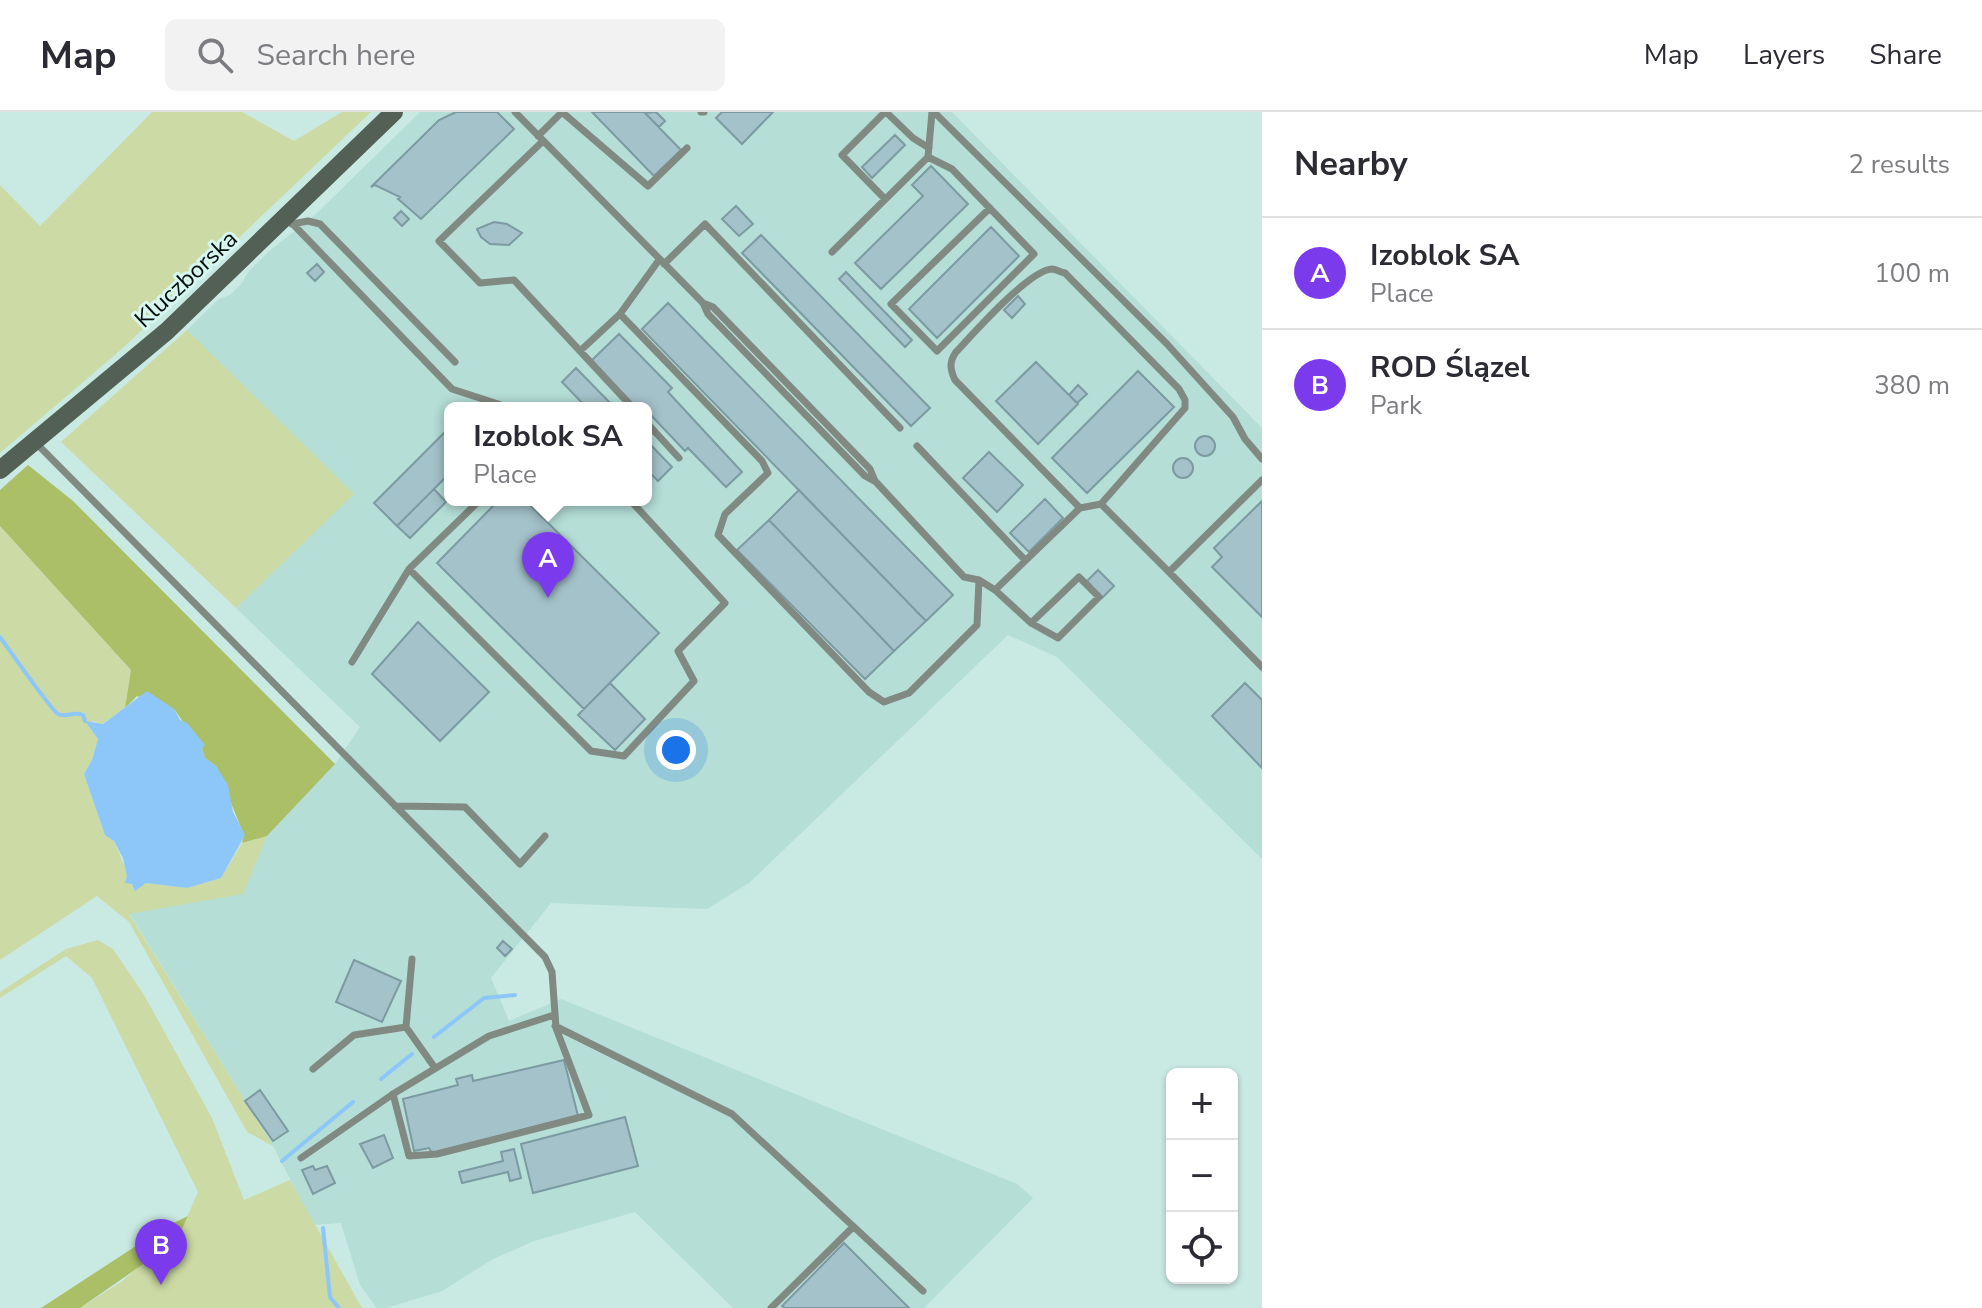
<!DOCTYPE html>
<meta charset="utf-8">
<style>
:root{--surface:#fff;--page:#f2f2f3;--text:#2b2b33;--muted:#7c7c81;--line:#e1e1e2;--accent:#7c3aed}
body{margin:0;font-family:"Nunito Sans",sans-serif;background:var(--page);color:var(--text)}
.controls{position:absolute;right:24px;bottom:24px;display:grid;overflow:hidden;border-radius:12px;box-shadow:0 2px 6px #0004}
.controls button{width:72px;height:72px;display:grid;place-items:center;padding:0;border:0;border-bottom:2px solid var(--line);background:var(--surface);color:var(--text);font:40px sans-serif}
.you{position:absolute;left:676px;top:638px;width:28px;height:28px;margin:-20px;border:6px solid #fff;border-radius:50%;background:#1a73e8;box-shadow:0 0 0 12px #1a73e833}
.badge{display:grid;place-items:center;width:52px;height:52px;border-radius:50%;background:var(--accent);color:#fff;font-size:26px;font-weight:700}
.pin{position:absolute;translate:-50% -66px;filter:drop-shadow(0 2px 4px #0008)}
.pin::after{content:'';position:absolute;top:42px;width:28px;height:24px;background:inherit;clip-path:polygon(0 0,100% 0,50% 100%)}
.popup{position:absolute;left:444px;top:290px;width:208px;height:104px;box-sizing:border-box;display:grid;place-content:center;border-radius:12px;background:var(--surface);filter:drop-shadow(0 2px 6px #0005);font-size:26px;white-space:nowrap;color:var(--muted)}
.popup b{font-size:30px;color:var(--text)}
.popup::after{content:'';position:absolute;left:50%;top:100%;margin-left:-16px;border:16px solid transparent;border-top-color:var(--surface)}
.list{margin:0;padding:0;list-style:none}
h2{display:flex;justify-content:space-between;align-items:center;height:104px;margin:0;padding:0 32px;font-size:34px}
h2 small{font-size:26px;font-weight:400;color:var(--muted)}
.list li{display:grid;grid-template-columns:52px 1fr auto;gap:24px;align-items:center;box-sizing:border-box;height:112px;padding:0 32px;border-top:2px solid var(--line)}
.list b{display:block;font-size:30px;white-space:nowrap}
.list p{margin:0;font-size:26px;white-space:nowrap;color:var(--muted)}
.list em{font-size:26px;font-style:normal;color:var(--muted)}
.icon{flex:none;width:44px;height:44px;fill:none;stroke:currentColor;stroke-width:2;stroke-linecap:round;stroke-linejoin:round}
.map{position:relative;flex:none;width:1262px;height:1196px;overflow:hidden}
header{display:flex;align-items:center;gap:48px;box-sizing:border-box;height:112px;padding:0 40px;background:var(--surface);border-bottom:2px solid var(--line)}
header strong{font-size:38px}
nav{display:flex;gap:44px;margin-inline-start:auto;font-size:28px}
.search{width:560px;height:72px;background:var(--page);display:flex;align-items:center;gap:20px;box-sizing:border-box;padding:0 28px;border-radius:12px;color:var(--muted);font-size:30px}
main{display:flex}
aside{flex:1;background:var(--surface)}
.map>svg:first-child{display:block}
.built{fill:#b4ded6;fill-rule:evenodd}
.green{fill:#ccdaa5}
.forest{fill:#aabf66}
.water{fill:#8dc7fa}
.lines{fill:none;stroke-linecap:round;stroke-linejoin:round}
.stream{stroke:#8dc7fa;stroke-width:4}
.building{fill:#a4c2ca;stroke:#7c9aa1;stroke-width:2}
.lane{stroke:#808982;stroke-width:7}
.secondary{stroke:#526055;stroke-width:18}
.labels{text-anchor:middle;stroke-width:6;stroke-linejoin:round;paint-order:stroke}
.street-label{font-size:24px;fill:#050f0d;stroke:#d6f6f0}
</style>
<header>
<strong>Map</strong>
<div class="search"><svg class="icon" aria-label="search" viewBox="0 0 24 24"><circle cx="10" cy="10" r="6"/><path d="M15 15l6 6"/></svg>Search here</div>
<nav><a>Map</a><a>Layers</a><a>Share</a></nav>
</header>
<main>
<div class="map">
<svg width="1262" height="1196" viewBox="0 0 1262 1196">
<rect width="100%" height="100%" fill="#c9e9e3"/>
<path class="built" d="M420,0h532l310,316v431l-205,-202 -49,-22 -259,248 -42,26 -156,-6 -60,75 18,43 52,-22 456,185 16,14 -109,110h-191l-98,-96 -101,29 -41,18 -51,32 -56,17h-9l-17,-23 -19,-62 -27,2 -41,-79 -144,-233 113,-19 25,-58 68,-72 25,-37 -124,-119 117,-114 -166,-164 32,-31 11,-4 12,-12 6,-11 20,-20 47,-37zM450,296h196v92h-196z"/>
<path class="green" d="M152,0h90l52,29 48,-29h29l-248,236 -123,105v-268l40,41z
M187,218l167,164 -118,114 -175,-166z
M0,414l131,144 -6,38 -23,16 -10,-3 1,10 5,8 -6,21 -8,14 21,61 9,6 18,43 7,3 7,-4 41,5 34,-10 21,-35 25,-7 -24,58 -114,20 144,232 -26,-14 -118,-210 -32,-26 -97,64z
M98,828l15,9 31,46 68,123 32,82 46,-20 72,128h-282l41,-26 60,-51 17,-39 -106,-214 -26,-22 -66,42v-6l66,-43z"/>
<path class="forest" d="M28,353l45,36 262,263 -68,72 -25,7 2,-8 -28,-69 -11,-8 -3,-9 -28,-40 -37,-13 -12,12 6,-38 -131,-144v-36z
M188,1104l-7,15 -19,20 -82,57h-39l124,-81z"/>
<path class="water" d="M147,579l27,18 6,11 7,3 18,22 -3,4 3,9 11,8 12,19 5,27 12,23 -24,43 -34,10 -41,-5 -11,8 -3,-7 -7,-1 2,-7 -4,-18 -9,-17 -9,-6 -21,-61 8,-14 6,-21 -13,-18 18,3z"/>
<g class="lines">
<path class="stream" d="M0,525c8,11 51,73 58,77 9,4 15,-3 25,1l2,6
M434,925l50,-39 31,-3
M381,967l31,-25
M282,1049l71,-59
M323,1116l7,69 9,11"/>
</g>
<path class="building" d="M456,0h41l17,17 -93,90 -23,-20 2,-2 -25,-12 -4,2 68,-67z
M592,0h52l37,38 -27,26z
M656,0l9,9 -6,6 -14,-14z
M722,0h51l-31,32 -26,-26z
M895,23l10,10 -33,33 -10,-11z
M931,54l37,38 -87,85 -26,-26 68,-67 -11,-11z
M736,94l17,18 -14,12 -17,-17z
M401,99l8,8 -7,7 -8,-8z
M494,110l13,2 15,9 -13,12 -19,-1 -9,-7 -4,-8z
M991,115l28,29 -82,82 -28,-29z
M761,123l169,173 -19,18 -169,-173z
M317,152l7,8 -9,9 -8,-8z
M846,160l66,68 -7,7 -66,-68z
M1018,184l7,8 -13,14 -8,-8z
M668,191l285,292 -27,26 -284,-292z
M619,222l53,54 -4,4 74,80 -16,15 -38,-39 -3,3 -37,-39 -2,1v-5h-9l-46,-47z
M1036,250l42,42 -40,40 -42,-43z
M576,256l39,40h-28l-25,-26z
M1138,259l36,36 -87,86 -35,-35z
M1078,273l9,9 -10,9 -8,-8z
M450,315v46l-53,53 -23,-23z
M1195 334a10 10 0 1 1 20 0a10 10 0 1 1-20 0Z
M646,328l26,27 -14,14 -12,-12z
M989,340l34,33 -26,27 -34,-34z
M1173 356a10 10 0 1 1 20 0a10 10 0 1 1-20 0Z
M434,377l12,13 -36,36 -13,-12z
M799,378l127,131 -32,30 -125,-131z
M1045,387l18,19 -34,34 -19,-19z
M499,388h26l134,133 -75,76 -147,-146z
M1262,389v116l-50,-50 10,-10 -8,-9z
M769,408l125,131 -29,28 -128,-129z
M1098,458l16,16 -12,12 -15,-17z
M418,510l71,70 -49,49 -68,-67z
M610,571l35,36 -30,31 -37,-35z
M1245,571l17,17v68l-50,-52z
M503,829l9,8 -7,7 -8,-8z
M354,848l47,21 -19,41 -46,-20z
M564,948l14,56 -146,37 -3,-5 -15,3 -11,-52 55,-14 -2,-6 16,-4 1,6z
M260,978l28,41 -15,10 -28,-40z
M625,1005l13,49 -105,27 -12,-49z
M384,1023l9,23 -20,10 -13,-24z
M514,1037l7,29 -11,3 -2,-9 -46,11 -3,-11 44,-11 -2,-9z
M313,1054l2,4 12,-4 8,17 -22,11 -11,-24z
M844,1131l65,65h-124l-3,-2z"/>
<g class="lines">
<path class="lane" d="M515,0l188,191 5,11 157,162 11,6 88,95 15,3 16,10 85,-82 21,-4 84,-96v-8l-6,-11 -114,-116c-5,-1 -9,-4 -13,-4 -23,1 -79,65 -96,83 -7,10 -6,17 -1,28l125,128
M701,0h3
M886,0l27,26 16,10
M934,0l233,232 66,73 12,22 17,20
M538,24l24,-24 86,74 39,-38
M543,29l-104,100 41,42 34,-3 119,128
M928,45l24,12 82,85 -97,97 -46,-47 99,-96
M885,87l-43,-44 43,-43
M288,107l164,170 58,19
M292,112l16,-3 12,3 135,138
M832,140l96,-95 4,-45
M664,152l41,-40 195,204
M703,191l10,4 157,162 5,12
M620,202l142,147 6,12 -43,41 -7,21 151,157 15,10 25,-9 68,-68 2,-45
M580,239l40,-37 39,-54
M646,310l33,36
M36,331l509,514 7,15 4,56 33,87 -152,39 -28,2 -16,-62
M917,334l108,114
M1101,392l68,68 93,-92
M409,457l182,182 33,5 70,-75 -16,-30 47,-48 -95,-103
M1169,460l93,95
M995,478l36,33 27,15 41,-41 -20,-20 -48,46
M352,550l57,-93 71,-69
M395,694l70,1 55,57 25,-28
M412,847l-6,68 29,41
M555,914l177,88 191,177
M313,957l41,-34 52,-8
M301,1046l92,-64 96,-58 65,-21
M771,1196l82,-81"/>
<path class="secondary" d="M0,358l167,-139 227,-219"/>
</g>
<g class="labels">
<g class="street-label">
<text transform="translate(186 167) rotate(-43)" y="8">Kluczborska</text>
</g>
</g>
</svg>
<div class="controls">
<button>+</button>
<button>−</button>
<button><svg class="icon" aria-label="locate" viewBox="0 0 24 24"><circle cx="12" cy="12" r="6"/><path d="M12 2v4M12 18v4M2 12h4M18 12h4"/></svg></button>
</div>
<div class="you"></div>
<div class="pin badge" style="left:548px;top:486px">A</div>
<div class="popup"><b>Izoblok SA</b>Place</div>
<div class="pin badge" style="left:161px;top:1173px">B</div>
</div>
<aside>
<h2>Nearby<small>2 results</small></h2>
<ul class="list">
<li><span class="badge">A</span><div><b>Izoblok SA</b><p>Place</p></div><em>100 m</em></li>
<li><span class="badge">B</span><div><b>ROD Ślązel</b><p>Park</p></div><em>380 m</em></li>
</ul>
</aside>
</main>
